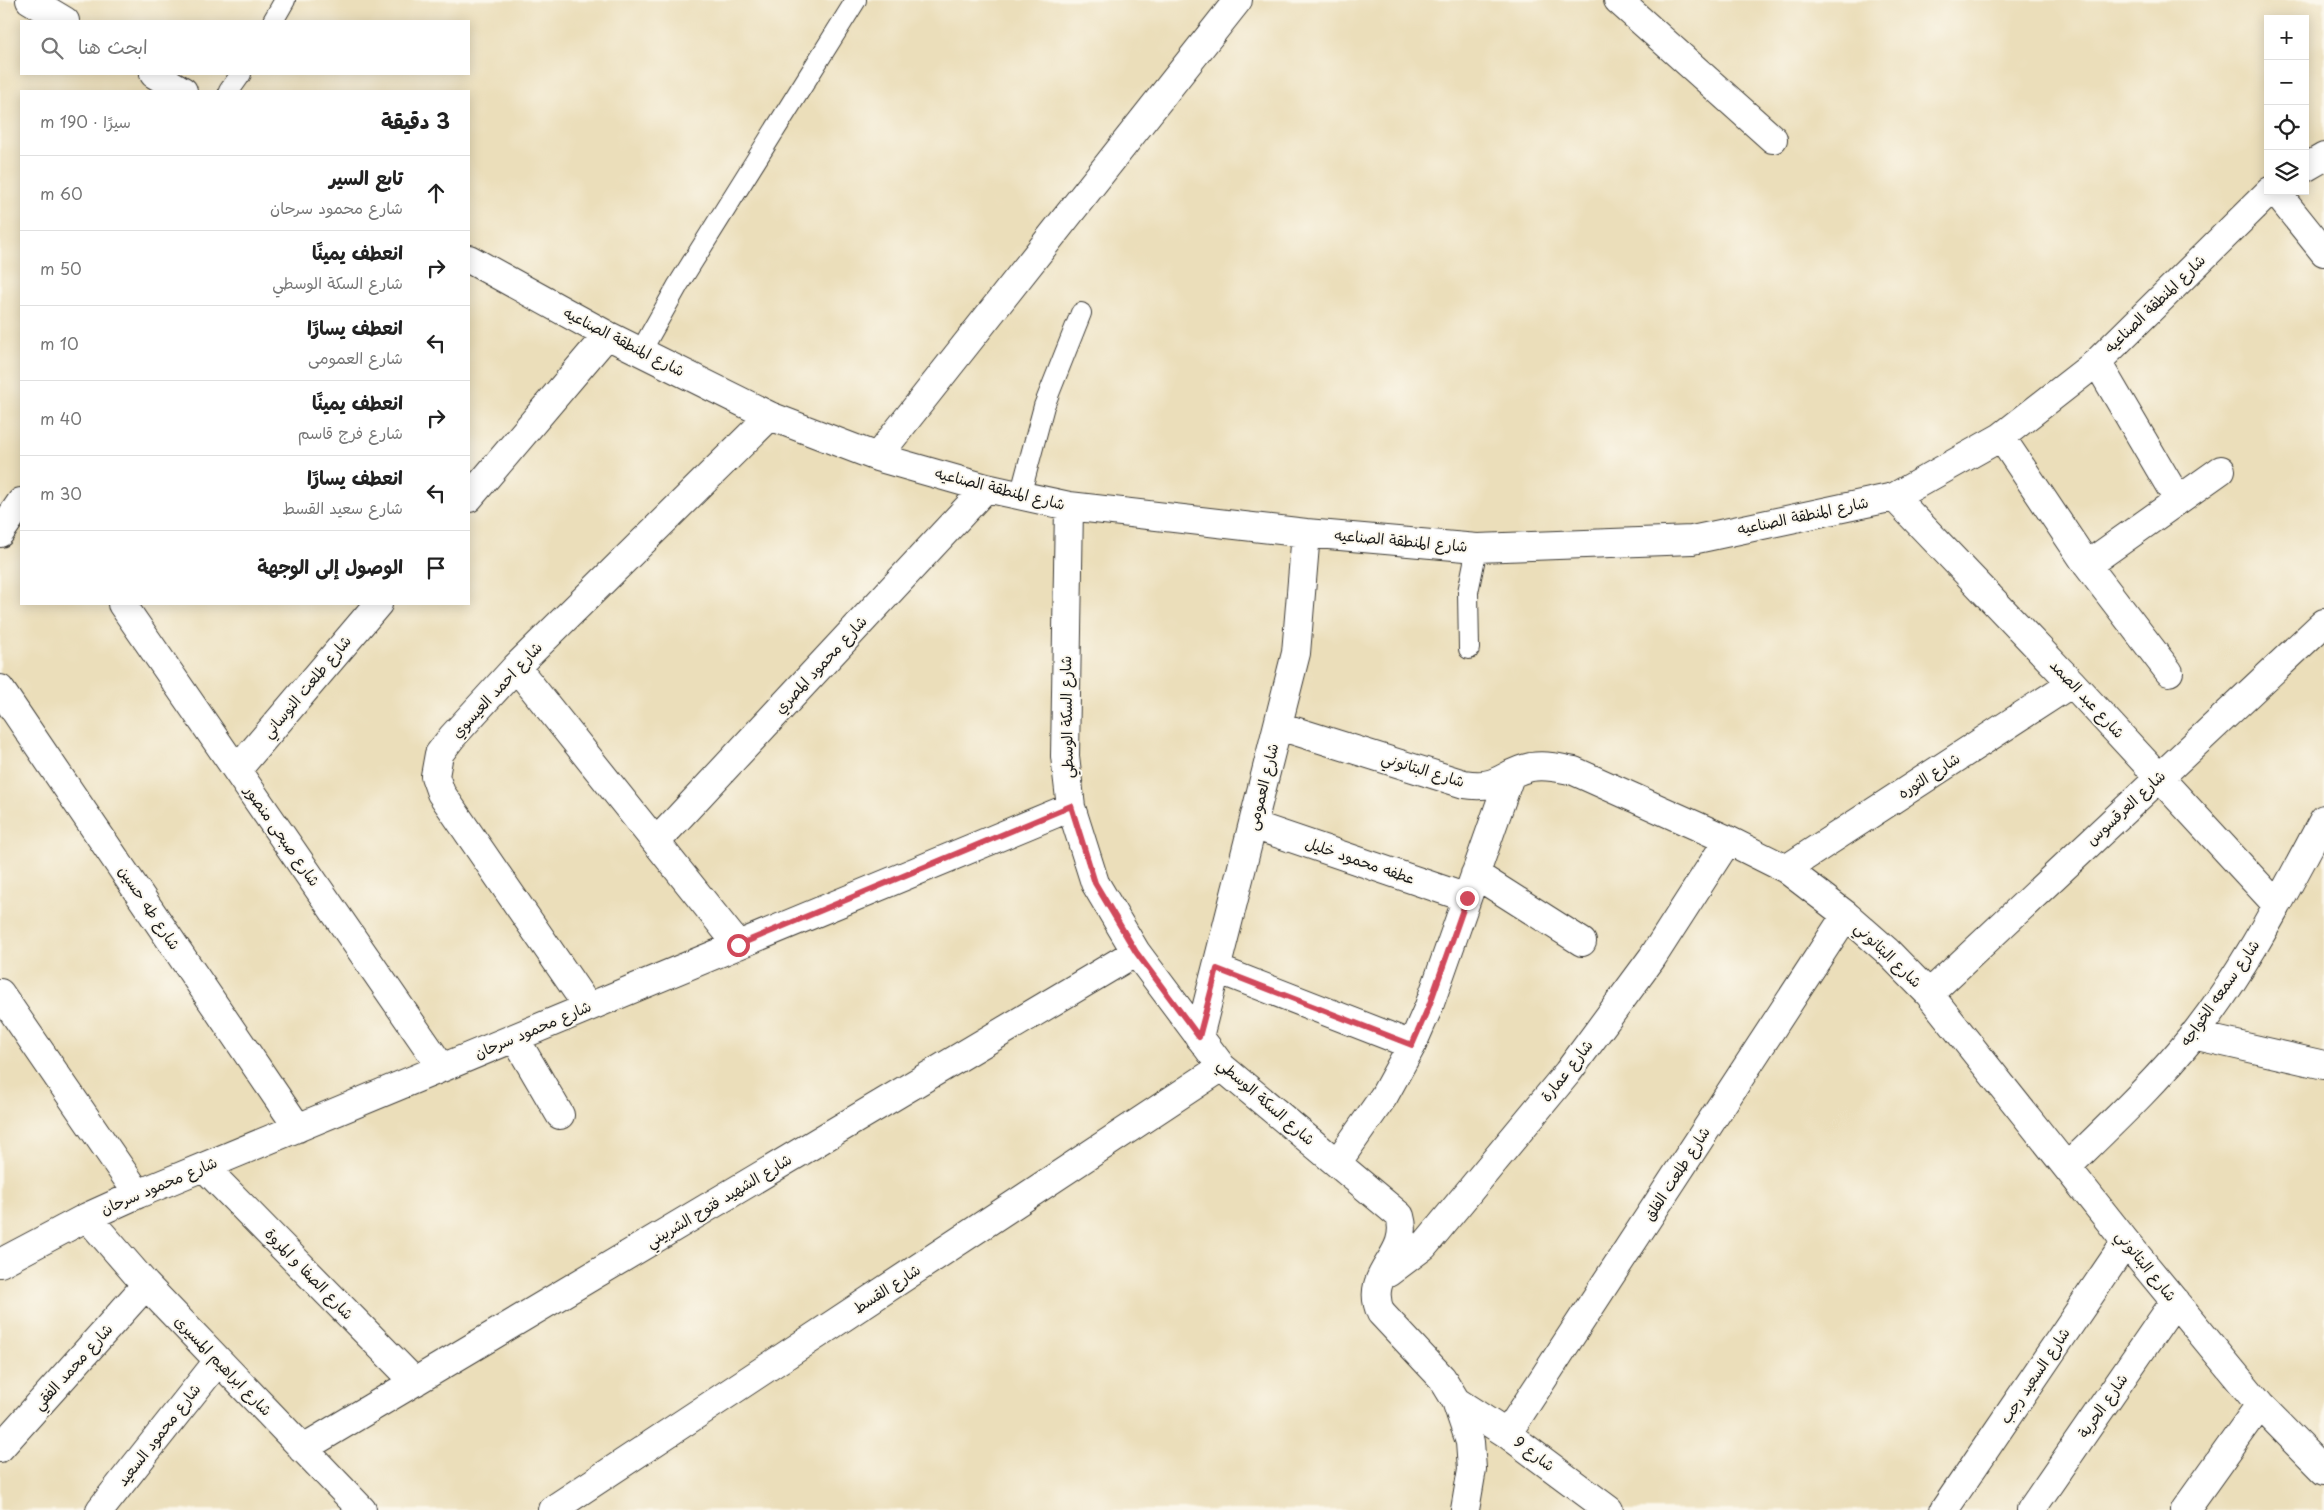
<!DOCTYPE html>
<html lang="ar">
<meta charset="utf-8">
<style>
:root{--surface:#fff;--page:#f2f2f2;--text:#222;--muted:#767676;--line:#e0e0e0}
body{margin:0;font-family:"Playpen Sans","Playpen Sans Arabic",sans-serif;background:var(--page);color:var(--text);direction:rtl}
.controls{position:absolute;right:15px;top:15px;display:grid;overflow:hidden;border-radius:0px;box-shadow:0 2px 12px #0003}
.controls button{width:45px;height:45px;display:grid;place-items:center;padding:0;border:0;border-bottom:1px solid var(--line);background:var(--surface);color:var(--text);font:25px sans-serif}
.stop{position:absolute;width:15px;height:15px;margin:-11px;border:4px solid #d1495b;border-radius:50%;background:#fff}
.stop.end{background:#d1495b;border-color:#fff;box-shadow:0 1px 5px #0008}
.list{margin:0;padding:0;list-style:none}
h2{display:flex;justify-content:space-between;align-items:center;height:65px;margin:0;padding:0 20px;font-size:21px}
h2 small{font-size:16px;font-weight:400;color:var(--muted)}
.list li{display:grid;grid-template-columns:32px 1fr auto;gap:15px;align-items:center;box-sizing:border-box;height:75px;padding:0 20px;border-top:1px solid var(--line)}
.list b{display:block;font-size:19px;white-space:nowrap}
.list p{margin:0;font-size:16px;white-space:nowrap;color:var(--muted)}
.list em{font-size:16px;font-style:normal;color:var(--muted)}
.icon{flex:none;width:28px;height:28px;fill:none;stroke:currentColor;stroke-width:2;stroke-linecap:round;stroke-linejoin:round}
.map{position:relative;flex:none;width:2324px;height:1510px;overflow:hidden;direction:ltr}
.search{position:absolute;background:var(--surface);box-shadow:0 2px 12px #0003;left:20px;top:20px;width:450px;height:55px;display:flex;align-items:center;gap:12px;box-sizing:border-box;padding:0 18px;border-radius:0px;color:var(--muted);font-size:19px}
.panel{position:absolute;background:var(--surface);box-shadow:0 2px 12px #0003;left:20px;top:90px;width:450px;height:515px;border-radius:0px;direction:rtl}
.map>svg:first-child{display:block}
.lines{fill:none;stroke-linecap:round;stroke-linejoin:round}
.service-casing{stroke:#3b3934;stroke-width:22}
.minor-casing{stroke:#3b3934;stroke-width:30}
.service{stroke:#fff;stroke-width:20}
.minor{stroke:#fff;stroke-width:28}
.route{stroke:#d1495b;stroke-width:6}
.labels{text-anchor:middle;stroke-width:4;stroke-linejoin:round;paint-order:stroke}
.street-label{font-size:15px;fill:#1c1c1c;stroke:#fbf7ec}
</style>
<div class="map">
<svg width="2324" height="1510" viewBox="0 0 2324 1510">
<rect width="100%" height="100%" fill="#fbf7ec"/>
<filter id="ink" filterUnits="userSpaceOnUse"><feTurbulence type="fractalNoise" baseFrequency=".02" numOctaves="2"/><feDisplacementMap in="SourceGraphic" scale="10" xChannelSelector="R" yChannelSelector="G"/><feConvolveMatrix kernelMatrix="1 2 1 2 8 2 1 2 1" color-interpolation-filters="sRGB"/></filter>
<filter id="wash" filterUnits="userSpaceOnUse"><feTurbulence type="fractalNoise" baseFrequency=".0096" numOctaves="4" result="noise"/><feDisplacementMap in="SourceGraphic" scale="20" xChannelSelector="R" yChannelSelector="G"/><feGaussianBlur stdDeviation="1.12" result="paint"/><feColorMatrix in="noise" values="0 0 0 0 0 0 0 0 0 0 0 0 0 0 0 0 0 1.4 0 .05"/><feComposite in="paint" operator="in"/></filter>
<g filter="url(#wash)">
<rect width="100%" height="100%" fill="#ebdeba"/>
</g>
<g filter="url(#ink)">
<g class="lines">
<g class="service-casing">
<path id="service" d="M273,21l12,-21
M229,91l12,-17
M641,351l37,-66 178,-285
M1020,496l24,-90 37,-93
M1469,649l-1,-57 9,-44"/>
</g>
<g class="minor-casing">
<path id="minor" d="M30,0l35,21
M1618,0l155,139
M154,74l29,17
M2305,168l19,-11
M2275,191l49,61
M469,259l138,76 163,81 107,41 109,31 83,18 237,27 171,15 215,-8 202,-43 107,-60 96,-75 173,-171
M2097,362l81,138
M2001,437l86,128 82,107
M877,457l361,-457
M1894,497l178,186 205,222
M469,498l138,-163
M1069,506l-4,250 6,51 24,76 41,69 86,115 178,149c12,42 -38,56 -19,97l61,65 14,23 14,41 2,27 -7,41
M0,533l21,-31
M2087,565l134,-95
M122,604l320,464
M516,667l222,278
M0,689l298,439
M1279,726l185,58c36,6 38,-11 67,-17 15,-2 29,1 43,4l154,69 58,29 60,46 41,36 42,43 197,248 134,163 64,65
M237,770l141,-166
M1253,825l214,73
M656,842l330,-354
M1786,869l286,-186
M1475,874l107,68
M1217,969l195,76
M0,993l138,201
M1929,994l395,-371
M588,1007l-147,-214 -6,-17 4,-22 13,-17 64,-70 254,-251
M2193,1035l131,30
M1199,1037l97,-384 10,-120
M515,1038l45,77
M1337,1163l47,-67 28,-51 17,-39 81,-230
M204,1167l211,215
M2067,1167c43,-42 88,-84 126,-131 52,-66 91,-143 131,-217
M87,1217l59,68 216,225
M0,1263l87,-46 51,-23 933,-387
M1388,1273l36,-27 144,-174 84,-114 76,-118
M1456,1401l51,33 102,76
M1507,1434l339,-519
M0,1448l146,-163
M302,1449l834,-497
M100,1510l118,-149
M552,1510l670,-443
M1944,1510l182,-268
M2031,1510l144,-209
M2185,1510l75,-105"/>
</g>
<use href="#service" class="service"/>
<use href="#minor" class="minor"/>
</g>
</g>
<g class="lines" filter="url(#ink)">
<path class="route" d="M738,945l333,-139 24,77 41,69 63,85 18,-68 195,76 17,-39 38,-108"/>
</g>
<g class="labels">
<g class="street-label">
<text transform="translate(2155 304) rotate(-44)" y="5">شارع المنطقة الصناعيه</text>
<text transform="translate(624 342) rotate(27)" y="5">شارع المنطقة الصناعيه</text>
<text transform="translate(1000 489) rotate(14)" y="5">شارع المنطقة الصناعيه</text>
<text transform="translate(1803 516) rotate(-12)" y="5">شارع المنطقة الصناعيه</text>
<text transform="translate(1401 541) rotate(5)" y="5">شارع المنطقة الصناعيه</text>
<text transform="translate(821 665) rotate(-47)" y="5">شارع محمود المصري</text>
<text transform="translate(307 687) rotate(-50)" y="5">شارع طلعت النوساني</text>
<text transform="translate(497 690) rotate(-47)" y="5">شارع احمد العيسوي</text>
<text transform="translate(2087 699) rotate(47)" y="5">شارع عبد الصمد</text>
<text transform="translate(1067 717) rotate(-91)" y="5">شارع السكة الوسطي</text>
<text transform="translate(1423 770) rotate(17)" y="5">شارع البتانوني</text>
<text transform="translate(1929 776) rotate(-33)" y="5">شارع الثوره</text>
<text transform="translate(1263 787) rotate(-76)" y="5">شارع العمومى</text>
<text transform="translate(2126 808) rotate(-43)" y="5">شارع العرقسوس</text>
<text transform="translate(282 836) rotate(55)" y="5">شارع صبحى منصور</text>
<text transform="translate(1360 861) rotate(19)" y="5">عطفه محمود خليل</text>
<text transform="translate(149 908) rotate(56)" y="5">شارع طه حسين</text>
<text transform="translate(1888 955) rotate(44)" y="5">شارع البتانوني</text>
<text transform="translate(2220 993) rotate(-55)" y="5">شارع سمعه الخواجه</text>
<text transform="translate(533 1030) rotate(-23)" y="5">شارع محمود سرحان</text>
<text transform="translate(1567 1071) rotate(-52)" y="5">شارع عمارة</text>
<text transform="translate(1266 1102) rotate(41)" y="5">شارع السكة الوسطي</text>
<text transform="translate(1677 1174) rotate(-57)" y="5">شارع طلعت الفلق</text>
<text transform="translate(159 1186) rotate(-23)" y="5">شارع محمود سرحان</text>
<text transform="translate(719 1201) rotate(-31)" y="5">شارع الشهيد فتوح الشربيني</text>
<text transform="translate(2146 1266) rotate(51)" y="5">شارع البتانوني</text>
<text transform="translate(309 1274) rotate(46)" y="5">شارع الصفا و المروة</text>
<text transform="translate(887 1289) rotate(-33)" y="5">شارع القسط</text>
<text transform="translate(223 1366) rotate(46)" y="5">شارع ابراهيم المسيرى</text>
<text transform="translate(73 1367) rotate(-48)" y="5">شارع محمد الفقي</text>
<text transform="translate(2035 1376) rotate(-56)" y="5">شارع السعيد رجب</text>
<text transform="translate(2103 1406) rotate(-55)" y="5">شارع الحرية</text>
<text transform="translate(159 1435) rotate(-52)" y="5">شارع محمود السعيد</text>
<text transform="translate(1534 1454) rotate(37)" y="5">شارع 9</text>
</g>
</g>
</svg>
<div class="controls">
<button>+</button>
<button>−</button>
<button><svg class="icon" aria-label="locate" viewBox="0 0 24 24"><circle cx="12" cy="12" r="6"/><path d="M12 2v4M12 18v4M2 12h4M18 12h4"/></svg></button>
<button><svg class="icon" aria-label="layers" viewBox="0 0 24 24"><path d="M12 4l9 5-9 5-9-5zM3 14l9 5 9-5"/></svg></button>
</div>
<div class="stop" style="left:738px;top:945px"></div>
<div class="stop end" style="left:1467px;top:898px"></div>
<div class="search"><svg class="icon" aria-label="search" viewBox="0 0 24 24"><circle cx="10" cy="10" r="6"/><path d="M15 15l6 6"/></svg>ابحث هنا</div>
<section class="panel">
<h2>3 دقيقة<small>سيرًا · 190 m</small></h2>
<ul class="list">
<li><svg class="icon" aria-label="ahead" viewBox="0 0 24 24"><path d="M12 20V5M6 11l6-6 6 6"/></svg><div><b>تابع السير</b><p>شارع محمود سرحان</p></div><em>60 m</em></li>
<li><svg class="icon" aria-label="right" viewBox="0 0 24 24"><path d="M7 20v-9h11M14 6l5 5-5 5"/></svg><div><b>انعطف يمينًا</b><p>شارع السكة الوسطي</p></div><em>50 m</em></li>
<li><svg class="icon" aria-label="left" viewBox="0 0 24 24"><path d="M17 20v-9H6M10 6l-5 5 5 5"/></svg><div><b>انعطف يسارًا</b><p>شارع العمومى</p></div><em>10 m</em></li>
<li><svg class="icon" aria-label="right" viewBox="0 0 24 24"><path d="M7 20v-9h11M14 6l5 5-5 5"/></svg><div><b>انعطف يمينًا</b><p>شارع فرج قاسم</p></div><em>40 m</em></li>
<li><svg class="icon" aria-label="left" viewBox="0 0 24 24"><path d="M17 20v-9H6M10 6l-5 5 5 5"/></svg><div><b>انعطف يسارًا</b><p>شارع سعيد القسط</p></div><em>30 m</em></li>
<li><svg class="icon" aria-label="arrive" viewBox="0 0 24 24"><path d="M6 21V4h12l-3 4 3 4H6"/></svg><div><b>الوصول إلى الوجهة</b></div></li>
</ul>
</section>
</div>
